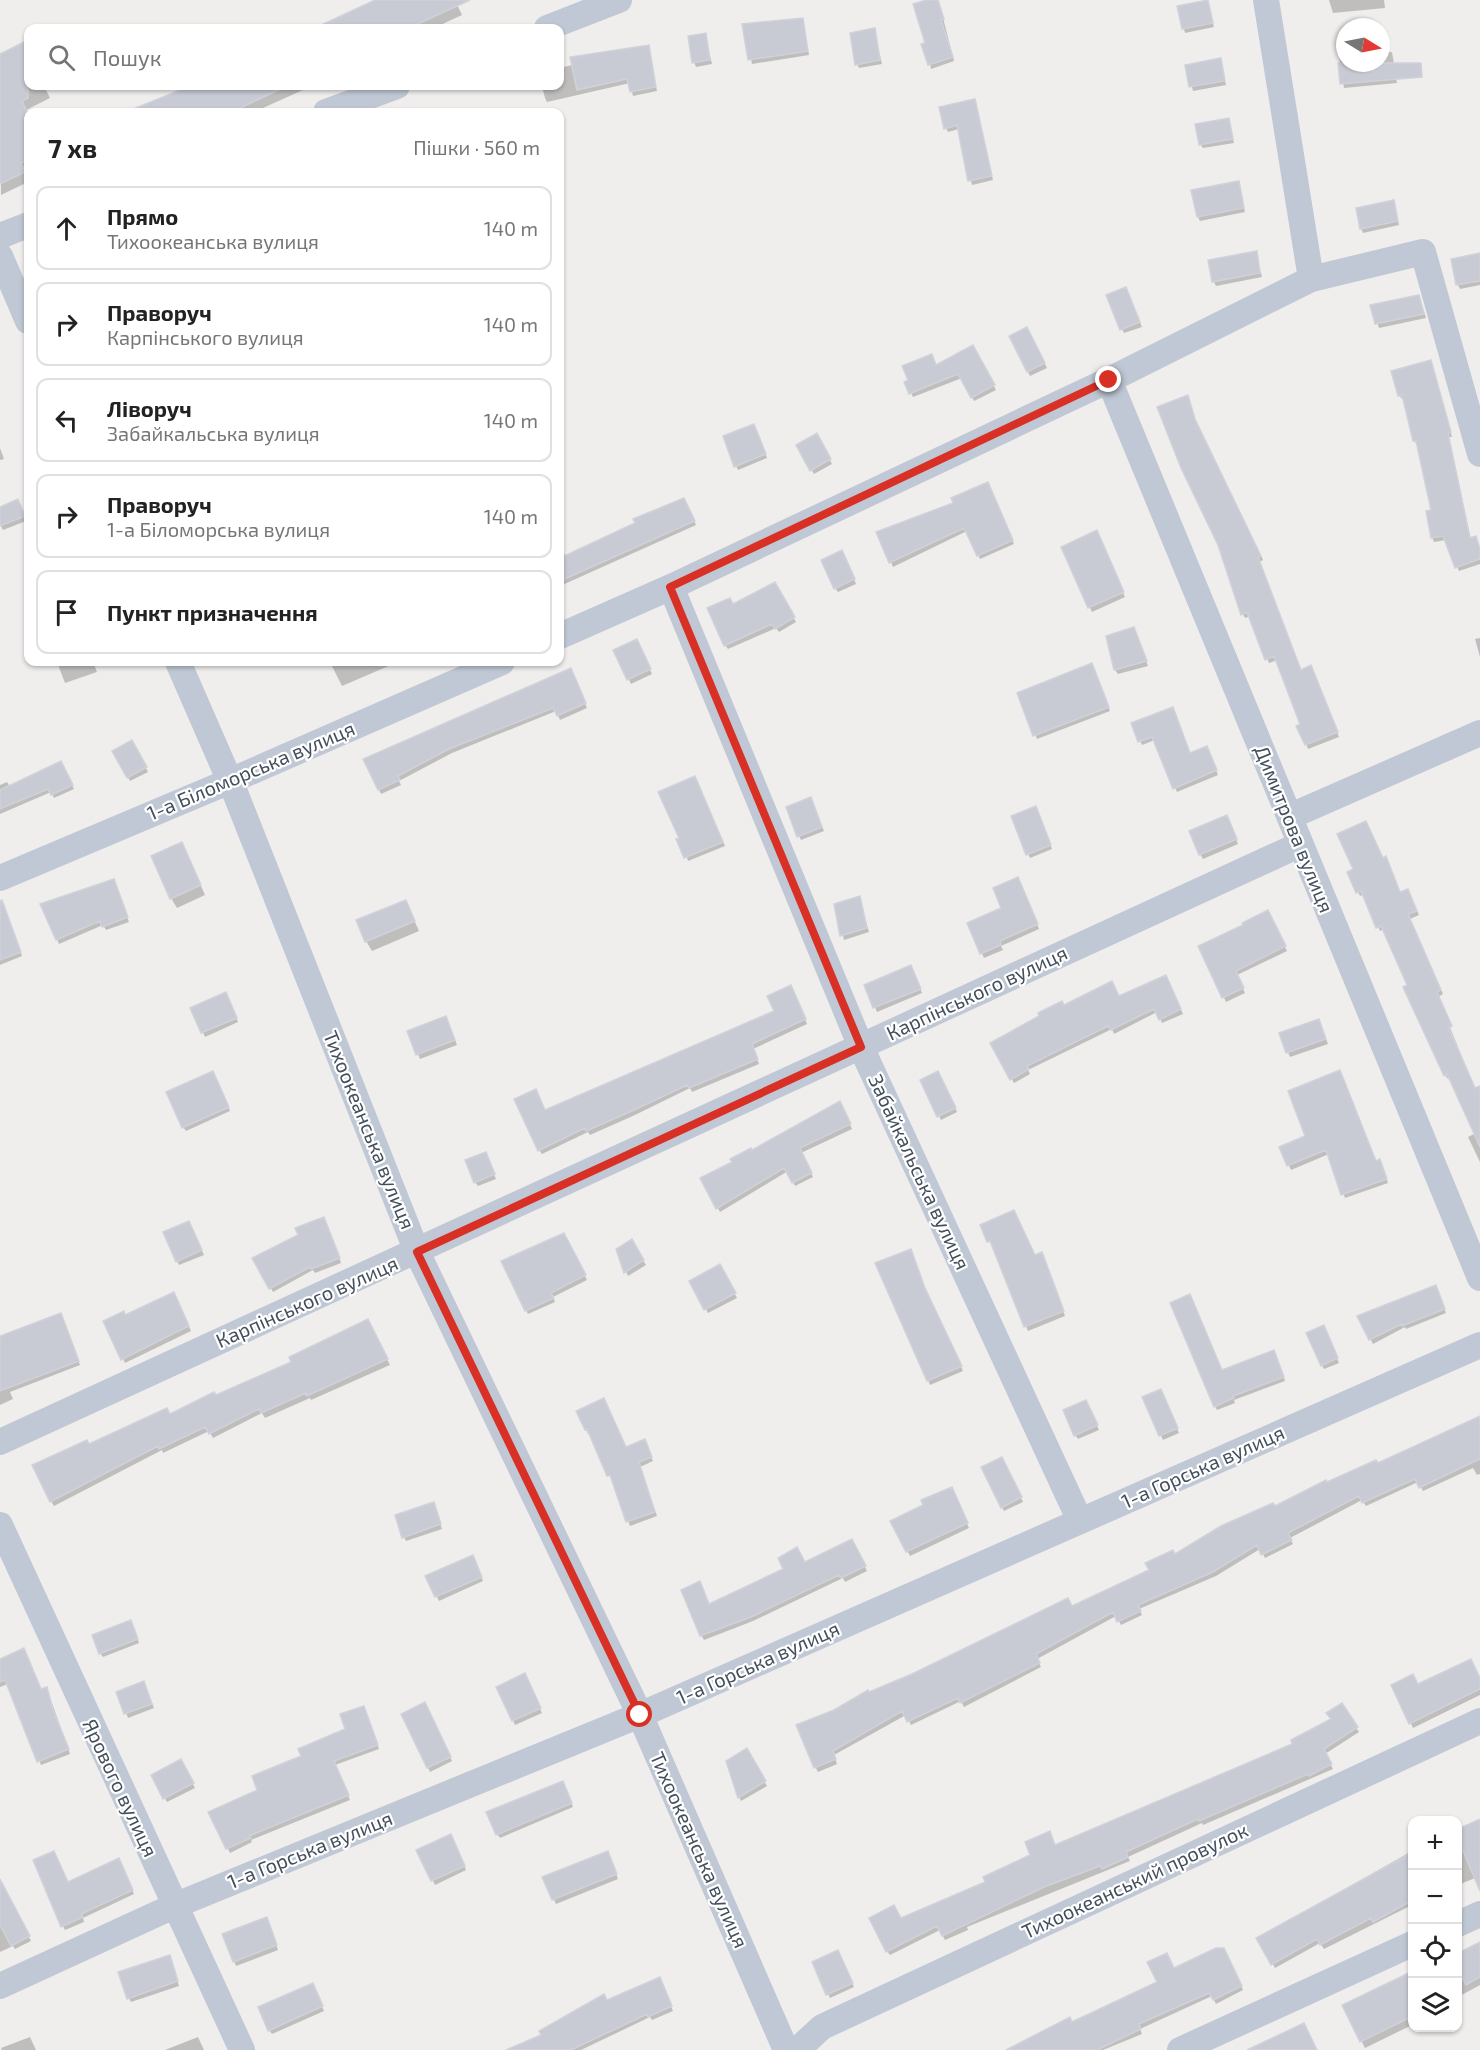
<!DOCTYPE html>
<html lang="uk">
<meta charset="utf-8">
<style>
:root{--surface:#fff;--page:#f6f6f6;--text:#222;--muted:#767676;--line:#e0e0e0}
body{margin:0;font-family:"Exo 2",sans-serif;background:var(--page);color:var(--text)}
.controls{position:absolute;right:18px;bottom:18px;display:grid;overflow:hidden;border-radius:12px;box-shadow:0 2px 4px #0004}
.controls button{width:54px;height:54px;display:grid;place-items:center;padding:0;border:0;border-bottom:2px solid var(--line);background:var(--surface);color:var(--text);font:30px sans-serif}
.compass{position:absolute;left:1336px;top:18px;width:54px;height:54px;border-radius:50%;background:var(--surface);box-shadow:0 2px 4px #0004;rotate:100deg}
.stop{position:absolute;width:18px;height:18px;margin:-14px;border:4px solid #d93025;border-radius:50%;background:#fff}
.stop.end{background:#d93025;border-color:#fff;box-shadow:0 2px 6px #0008}
.list{margin:0;padding:0;list-style:none}
h2{display:flex;justify-content:space-between;align-items:center;height:78px;margin:0;padding:0 24px;font-size:26px}
h2 small{font-size:20px;font-weight:400;color:var(--muted)}
.list li{display:grid;grid-template-columns:39px 1fr auto;gap:18px;align-items:center;box-sizing:border-box;height:84px;margin:0 12px 12px;padding:0 12px;border:2px solid var(--line);border-radius:12px}
.list b{display:block;font-size:22px;white-space:nowrap}
.list p{margin:0;font-size:20px;white-space:nowrap;color:var(--muted)}
.list em{font-size:20px;font-style:normal;color:var(--muted)}
.icon{flex:none;width:33px;height:33px;fill:none;stroke:currentColor;stroke-width:2;stroke-linecap:round;stroke-linejoin:round}
.map{position:relative;flex:none;width:1480px;height:2050px;overflow:hidden}
.search{position:absolute;background:var(--surface);box-shadow:0 2px 4px #0004;left:24px;top:24px;width:540px;height:66px;display:flex;align-items:center;gap:15px;box-sizing:border-box;padding:0 21px;border-radius:12px;color:var(--muted);font-size:22px}
.panel{position:absolute;background:var(--surface);box-shadow:0 2px 4px #0004;left:24px;top:108px;width:540px;height:558px;border-radius:12px}
.map>svg:first-child{display:block}
.shadow{fill:#0003}
.building{fill:#c8cbd4;stroke:#d0d2da;stroke-width:1.5}
.lines{fill:none;stroke-linecap:round;stroke-linejoin:round}
.minor{stroke:#bfc8d4;stroke-width:26}
.route{stroke:#d93025;stroke-width:8}
.labels{text-anchor:middle;stroke-width:4.5;stroke-linejoin:round;paint-order:stroke}
.street-label{font-size:20px;fill:#444f5c;stroke:#fff}
</style>
<div class="map">
<svg width="1480" height="2050" viewBox="0 0 1480 2050">
<rect width="100%" height="100%" fill="#f0eded"/>
<path class="shadow" d="M379,0h76l7,15 -28,13h-116z
M931,0l8,2 15,59 -23,8 -4,-25z
M1329,0h55l1,8 -52,5z
M1207,1l7,26 -29,6 -7,-26z
M802,20l7,35 -57,9 -8,-38z
M874,30l8,34 -23,4 -2,-4z
M705,34l7,30 -16,3 -2,-5z
M24,44l4,9v33h16l6,12 -24,12 2,6v54l-4,2 4,10 -27,13 -1,-143 1,3z
M648,46l9,45 -24,5 -3,-13 -83,19 -2,-4 -3,-12h18v-18z
M1392,52l5,31 -53,5 -5,-32h6v7h36v-10z
M1220,60l6,25 -33,6 -6,-25z
M194,86h118l-58,26h-97l-5,-9z
M974,100l19,80 -21,5 -13,-56 -11,3 -2,-4z
M1228,119l6,24 -31,5 -3,-4z
M1238,183l7,29 -45,9 -2,-4z
M1393,202l6,23 -36,8 -2,-5z
M1256,253l6,24 -46,9 -2,-4z
M1480,255v30l-20,4 -2,-4z
M1128,293l14,34 -18,6 -2,-4z
M1419,296l7,22 -47,10 -7,-22z
M1027,329l20,39 -17,8 -19,-39z
M973,347l23,43 -22,11 -12,-23 -49,19 -7,-14z
M1430,361l22,76h-3l22,103 9,10v14l-21,7 -13,-31 -12,2 -2,-5 1,-26 -15,-66 -4,-4 -9,-42h-3l-3,-4z
M1189,400l8,25 66,135 -4,2 42,109 12,1 26,65 -31,12 -31,-89 -8,3 -19,-47 -5,2 -2,-4 -23,-69z
M756,430l11,28 -29,12 -2,-4z
M817,435l15,29 -18,10 -16,-29z
M0,448l4,11 -4,1z
M989,488l25,56 -34,15 -13,-28 -74,36 -15,-34z
M686,504l10,21 -136,61v-35l2,-1 4,7z
M20,505l6,16 -23,9 -3,-6v-16z
M1097,535l28,62 -33,15 -29,-64z
M844,556l12,28 -18,8 -3,-4z
M774,584l22,38 -17,10 -3,-4 -48,21 -3,-4 8,-39z
M1136,633l12,33 -30,8 -3,-4z
M1480,638v19l-5,-18z
M638,645l14,29 -21,10 -16,-33z
M57,662h36l4,10 -32,11z
M330,662h68l-56,24z
M1094,669l16,42 -73,28 -18,-46z
M573,674l14,34 -27,12 -4,-9 -104,42 -53,28 2,4 -20,9 -16,-34z
M1133,724l57,31 19,-3 9,23 -41,17 -22,-52 -13,5z
M132,742l16,30 -18,9 -16,-29z
M63,767l11,22 -20,9 -3,-6 -51,22v-29l7,-3 3,5z
M697,782l28,64 -37,15 -7,-22z
M812,803l12,28 -23,9 -2,-4z
M1038,812l14,37 -22,9 -2,-4z
M1229,821l9,23 -35,15 -3,-5z
M187,854l18,41 -28,13 -6,-10z
M1349,872l51,22 10,1 9,20 -9,4 33,75 -5,3 37,93 5,-3v75l-12,-25 8,-4 -25,-55 -3,1 -3,-4 -61,-146 -4,2 -16,-37 -4,2z
M1020,884l19,45 -38,17 2,4 -19,8 -15,-35 34,-15z
M115,885l14,37 -23,8 -3,-5 -44,19 -17,-39z
M859,898l10,34 -25,8 -8,-35z
M406,902l13,29 -47,20 -6,-10z
M1267,912l20,39 -50,24 8,18 -19,9 -26,-56 45,-20z
M0,924l11,1 11,31 -22,9z
M913,971l9,22 -45,19 -11,-26z
M1168,981l15,33 -21,9 -5,-11 -43,22 -2,-5 -84,41 2,4 -16,9 -22,-39 72,-37 55,-9z
M793,991l14,33 -54,25 6,15 -67,28 -2,-4 -55,27 -45,20 -2,-3 -46,22 -3,-4 6,-38 231,-100z
M228,998l10,24 -33,15 -13,-29z
M448,1022l9,23 -37,14 -11,-27z
M1321,1025l7,19 -38,13 -10,-23z
M215,1077l15,34 -44,20 -3,-4z
M940,1077l17,35 -16,8 -2,-4z
M842,1107l10,22 -51,24 12,24 -18,9 -7,-15 -68,41 -18,-33z
M1307,1137l75,28 6,18 -43,15 -16,-44 -38,16 -10,-22z
M487,1158l9,21 -18,7 -3,-4z
M326,1223l15,40 -26,10 -2,-3 -40,22 -19,-33z
M982,1226l52,31 8,-3 23,62 -37,15 -35,-86z
M191,1227l13,28 -25,10 -2,-4z
M564,1235l23,45 -34,17 2,5 -27,12 -2,-4z
M631,1241l15,24 -18,11 -10,-27z
M720,1266l17,32 -29,15 -17,-32z
M1438,1291l8,22 -40,16 -1,-2 -32,17 -14,-27z
M927,1294l36,77 -33,14 -2,-5z
M176,1298l15,33 -66,32 -2,-4 2,-42z
M63,1319l17,46 -70,27 3,7 -13,6v-44z
M367,1321l23,44 -79,35 -1,-2 -45,20 -3,-5 -49,25 -4,-7 -46,22 -1,-3 -108,56 -3,-5 38,-55 81,-30 123,-53z
M1325,1331l14,32 -15,6 -2,-4z
M1276,1356l9,25 -51,19 1,3 -18,7 -2,-4 7,-35z
M1163,1395l16,38 -16,7 -19,-42z
M1088,1406l11,24 -21,9 -3,-4z
M578,1412l48,37 20,-4 7,16 -13,6 17,49 -27,10 -17,-47 -5,-4 -18,-42 -2,1z
M1480,1418v56l-3,1 -4,-7 -50,23 -5,-9 -52,24 -4,-6 -72,38 3,6 -28,14 -5,-9 -44,27 -77,33 3,6 -21,10 -5,-9 -79,43 4,8 -77,40 -3,-6 -50,24 -5,-10 -72,40 3,9 -19,8 -2,-4 -18,-42 273,-119 255,-123 52,-19z
M1004,1463l19,39 -19,9 -2,-4z
M954,1493l15,35 -59,28 -18,-34z
M435,1508l7,21 -36,12 -2,-4z
M852,1541l15,30 -22,11 -2,-4 -90,43 -49,19 -3,-5 8,-30z
M475,1561l8,20 -44,20 -12,-25z
M133,1626l6,17 -36,14 -3,-4z
M0,1660l41,31 6,-2 23,65 -29,11 -33,-81 -8,3z
M526,1679l16,34 -27,12 -17,-38z
M1480,1681v14l-67,33 -20,-43z
M146,1687l8,21 -26,10 -10,-25z
M1341,1705l18,27 -34,22 8,15 -130,56 -1,-2 -74,34 2,4 -163,66 1,3 -23,10 -5,-10 -50,25 -3,-4 14,-31 86,-38 68,-36 239,-102 36,-23z
M427,1708l25,53 -22,11 -27,-58z
M365,1712l14,37 -44,16 15,35 -99,40 1,2 -22,11 -20,-40 49,-23 44,-33 44,-27z
M746,1750l21,36 -26,15 -2,-4z
M181,1761l14,27 -28,14 -14,-26z
M565,1787l8,20 -73,31 -3,-4z
M1480,1821v55l-22,9v-55z
M452,1840l14,30 -31,15 -17,-34z
M1412,1851v54l-88,44 -4,-6 -45,25 -17,-30z
M610,1857l8,22 -62,25 -12,-26z
M120,1864l14,30 -51,24 1,4 -19,8 -2,-4 4,-43z
M9,1899l22,42 -16,8 -2,-3 -13,6v-49z
M269,1923l9,27 -42,16 -12,-31z
M1476,1945l4,7v33l-22,12v-42z
M1226,1954l17,36 -27,14 -4,-8 -72,33 2,5 -39,16h-96l152,-67 15,-13z
M840,1956l14,31 -24,11 -2,-4z
M171,1961l8,25 -48,16 -2,-4z
M1412,1973v52l-47,23 -21,-42z
M661,1983l12,28 -21,9 -2,-3 -69,33h-71l97,-49z
M313,1987l11,24 -52,23 -3,-4z
M30,2037l6,13h-34l-1,-2z
M198,2037l6,13h-39z"/>
<path class="building" d="M375,0h95l-61,28h-94z
M926,0h12l6,19 -3,1 12,37 -25,8 -7,-21 4,-1 -12,-39z
M1208,0l5,23 -31,6 -5,-23z
M803,18l5,33 -60,9 -6,-36z
M875,28l5,32 -25,5 -5,-32z
M706,33l4,27 -18,3 -4,-27z
M28,40v58l-6,3 6,13v45l-7,4 4,9 -25,12v-130z
M649,45l7,42 -26,5 -3,-13 -50,11 -7,-33z
M1221,58l4,23 -36,6 -4,-22z
M1338,63h83l1,14 -82,7z
M190,86h97l-47,22 2,4h-116z
M975,99l17,77 -24,5 -11,-56 -13,4 -5,-22z
M1229,118l4,21 -34,6 -4,-21z
M1239,181l5,27 -47,9 -6,-27z
M1394,200l4,21 -38,8 -4,-21z
M1257,251l3,22 -48,9 -4,-22z
M1480,253v28l-24,4 -5,-26z
M1126,287l14,35 -20,8 -14,-35z
M1419,295l5,19 -49,10 -5,-19z
M1027,327l18,36 -18,9 -18,-36z
M973,345l22,40 -24,13 -13,-24 -49,20 -5,-12 4,-2 -6,-14 30,-12 4,11z
M1431,360l20,72 -3,1 22,105 6,-2 4,13v10l-25,9 -12,-32 -12,2 -5,-27 5,-1 -15,-69h-3l-11,-46 -4,1 -7,-25z
M1188,395l7,24 66,137 -3,1 43,113 10,-5 27,67 -33,13 -9,-19 4,-2 -26,-68 -9,4 -18,-48 -6,3 -23,-70 -37,-77 -24,-61z
M754,424l12,30 -32,13 -11,-31z
M817,433l14,26 -21,12 -14,-26z
M988,482l25,58 -36,16 -13,-28 -75,35 -13,-31 77,-29 -2,-5z
M684,498l11,23 -135,60v-23l75,-35 -2,-4z
M18,499l7,17 -25,10v-19z
M1097,530l27,62 -36,16 -27,-61z
M842,550l13,29 -21,10 -13,-29z
M775,582l20,35 -20,12 -3,-5 -48,22 -17,-38 23,-10 3,6z
M1134,627l13,34 -33,9 -8,-34z
M637,639l14,30 -24,11 -14,-30z
M1092,663l17,44 -76,29 -16,-43z
M571,668l15,35 -29,13 -4,-8 -104,41 -51,27 2,4 -22,10 -15,-31z
M1173,707l17,46 17,-7 10,24 -44,19 -21,-52 -14,5 -7,-19z
M132,740l15,27 -20,11 -15,-27z
M61,761l12,24 -22,10 -3,-6 -48,20v-19z
M695,776l28,66 -39,16 -8,-19 3,-1 -21,-46z
M811,797l11,30 -25,10 -11,-30z
M1036,806l15,39 -25,10 -15,-39z
M1227,815l10,24 -38,16 -10,-24z
M1366,821l17,37 3,-2 14,36 8,-3 9,22 -9,3 33,76 -4,2 15,34 -3,2 26,60 5,-2v61l-33,-73 -3,2 -41,-89 4,-2 -26,-59 -5,2 -15,-37 -5,2 -9,-21 6,-3 -16,-35z
M182,842l19,43 -31,14 -19,-43z
M1018,877l20,47 -38,17 1,4 -21,9 -13,-31 34,-15 -8,-20z
M114,879l14,38 -26,10 -2,-6 -44,19 -16,-36z
M860,896l7,32 -27,8 -6,-32z
M2,900l19,52 -21,8v-59z
M406,900l9,21 -50,21 -9,-22z
M1268,910l18,36 -50,25 8,17 -22,10 -24,-52 45,-21 -1,-2z
M911,965l10,24 -48,19 -9,-23z
M1166,975l15,34 -22,11 -5,-11 -43,21 -3,-4 -81,40 2,3 -19,11 -20,-37 49,-27 -1,-3 24,-12 2,4 48,-24 7,15z
M791,985l15,34 -54,25 6,15 -69,29 -2,-3 -55,26 -46,20 -1,-3 -47,23 -24,-52 22,-10 9,21 229,-99 -7,-15z
M226,992l11,26 -36,15 -11,-25z
M446,1016l9,24 -39,15 -9,-24z
M1319,1019l7,20 -40,14 -7,-20z
M1340,1070l36,91 4,-2 7,20 -46,16 -15,-45 -39,16 -8,-19 26,-11 -17,-45z
M213,1071l16,36 -47,21 -16,-36z
M938,1071l18,37 -19,9 -17,-37z
M840,1101l11,23 -51,24 12,25 -20,10 -8,-15 -68,41 -16,-31 32,-16 -2,-3 21,-11 1,2z
M486,1152l9,22 -21,9 -9,-23z
M1014,1210l21,45 7,-3 22,59 -40,16 -34,-86 -3,1 -7,-17z
M324,1217l16,41 -29,11 -1,-2 -41,22 -17,-31 46,-23 -3,-7z
M189,1221l13,29 -26,12 -13,-30z
M564,1233l22,42 -35,18 3,5 -29,13 -24,-50z
M632,1239l12,21 -20,13 -8,-24z
M911,1249l14,39 37,78 -35,15 -52,-118z
M720,1264l16,29 -32,17 -15,-29z
M1436,1285l9,24 -43,17v-2l-33,16 -12,-24z
M174,1292l15,34 -68,34 -18,-39 21,-10 1,4z
M1190,1294l32,76 52,-20 10,27 -51,19 1,2 -20,9 -44,-104z
M61,1313l18,48 -79,30v-55z
M368,1319l20,40 -81,37 -1,-3 -45,20 -2,-4 -50,25 -4,-7 -46,22 -1,-3 -108,56 -18,-37 55,-25 2,4 78,-36 3,6 44,-22 2,3 75,-33 -2,-5z
M1324,1325l14,33 -17,8 -15,-33z
M1161,1389l17,39 -19,8 -17,-39z
M604,1398l22,49 19,-8 7,18 -13,5 16,50 -29,10 -16,-47 -3,1 -20,-47 -2,1 -9,-19z
M1086,1400l12,25 -24,11 -11,-26z
M1480,1416v43l-61,29 -4,-9 -53,24 -3,-7 -71,37 4,7 -31,15 -4,-10 -44,27 -75,33 3,6 -24,11 -4,-10 -77,42 4,9 -80,40 -2,-5 -51,24 -5,-11 -69,40 3,8 -22,9 -18,-43 38,-15 34,-20 1,2 43,-18 156,-76 4,8 77,-36 -4,-7 28,-13 2,4 46,-28 52,-23 2,3 51,-26 1,2 49,-22 2,3z
M1002,1457l20,40 -21,11 -20,-41z
M952,1487l16,36 -62,29 -16,-31 33,-16 -2,-5z
M434,1502l7,22 -39,14 -7,-23z
M852,1539l14,27 -25,12 -2,-3 -88,42 -51,19 -19,-46 19,-9 9,23 74,-35 -5,-11 19,-11 8,15z
M473,1555l9,22 -47,20 -10,-21z
M131,1620l7,19 -39,15 -7,-19z
M24,1648l17,41 6,-2 6,23 16,39 -32,13 -32,-82 -5,2v-23z
M1471,1659l9,19v11l-71,35 -18,-39 22,-11 5,10z
M525,1673l16,35 -29,13 -16,-34z
M144,1681l8,23 -28,10 -8,-22z
M425,1702l26,55 -24,11 -26,-54z
M1342,1703l16,24 -34,22 8,15 -23,12 -1,-2 -109,47 -1,-2 -72,33 2,5 -26,12 -2,-3 -56,21 -102,49 -5,-10 -51,26 -17,-34 25,-13 7,13 84,-36 -2,-5 47,-22 -5,-13 25,-11 5,14 237,-101 -1,-4 40,-21 -5,-6z
M364,1706l14,39 -44,16 15,34 -100,41 2,2 -25,11 -18,-37 49,-22 -5,-14 49,-20 -3,-7 47,-20 -5,-15z
M747,1748l19,33 -28,17 -12,-37z
M181,1759l13,24 -31,16 -12,-24z
M563,1781l9,22 -76,32 -10,-23z
M1480,1819v72l-22,-52v-10z
M451,1834l14,32 -34,15 -15,-31z
M54,1851l14,31 51,-24 14,32 -52,24 2,3 -22,10 -28,-67z
M608,1851l9,23 -65,26 -10,-23z
M1413,1852v48l-40,22 -2,-4 -51,27 -3,-6 -46,26 -15,-27z
M0,1879l30,57 -19,10 -11,-21z
M267,1917l10,28 -44,17 -11,-28z
M1480,1942v35l-14,8 -8,-16v-16z
M1216,1948h8l18,38 -29,14 -4,-7 -70,31 2,5 -44,21h-91l64,-33 2,5 85,-40 -10,-20 20,-9 7,15z
M838,1950l15,33 -27,12 -14,-33z
M170,1955l8,26 -51,18 -9,-27z
M1413,1971v45l-53,26 -18,-37z
M660,1977l12,29 -24,11 -1,-3 -76,36h-65l35,-15 -2,-4 65,-37 3,6z
M313,1983l10,23 -55,25 -10,-24z
M1304,2023l13,27h-70z"/>
<g class="lines">
<path class="minor" d="M1266,0l45,279
M547,28l72,-28
M326,112l71,-26
M0,236l28,-11
M0,256l28,65
M1109,380l371,898
M671,587l190,460 219,474
M560,636l111,-49 438,-207 202,-101 112,-27 57,202
M178,662l58,133 181,457 223,463 146,335
M1291,816l189,-83
M0,878l230,-97 272,-119
M0,1442l1299,-597
M0,1525l242,525
M1458,1924l22,-10
M0,1986l174,-80 466,-191 840,-370
M797,2050l25,-23 658,-306
M1180,2050l232,-106"/>
</g>
<g class="lines">
<path class="route" d="M640,1715l-223,-463 444,-205 -191,-460 439,-207"/>
</g>
<g class="labels">
<g class="street-label">
<text transform="translate(251 771) rotate(-23)" y="7">1-а Біломорська вулиця</text>
<text transform="translate(1294 829) rotate(68)" y="7">Димитрова вулиця</text>
<text transform="translate(977 993) rotate(-25)" y="7">Карпінського вулиця</text>
<text transform="translate(369 1130) rotate(68)" y="7">Тихоокеанська вулиця</text>
<text transform="translate(919 1172) rotate(65)" y="7">Забайкальська вулиця</text>
<text transform="translate(307 1302) rotate(-24)" y="7">Карпінського вулиця</text>
<text transform="translate(1203 1467) rotate(-24)" y="7">1-а Горська вулиця</text>
<text transform="translate(758 1663) rotate(-24)" y="7">1-а Горська вулиця</text>
<text transform="translate(120 1788) rotate(65)" y="7">Ярового вулиця</text>
<text transform="translate(310 1850) rotate(-22)" y="7">1-а Горська вулиця</text>
<text transform="translate(699 1850) rotate(66)" y="7">Тихоокеанська вулиця</text>
<text transform="translate(1135 1881) rotate(-25)" y="7">Тихоокеанський провулок</text>
</g>
</g>
</svg>
<div class="controls">
<button>+</button>
<button>−</button>
<button><svg class="icon" aria-label="locate" viewBox="0 0 24 24"><circle cx="12" cy="12" r="6"/><path d="M12 2v4M12 18v4M2 12h4M18 12h4"/></svg></button>
<button><svg class="icon" aria-label="layers" viewBox="0 0 24 24"><path d="M12 4l9 5-9 5-9-5zM3 14l9 5 9-5"/></svg></button>
</div>
<svg class="compass" viewBox="-18 -18 36 36"><path d="M0-13l5 13h-10z" fill="#e53935"/><path d="M0 13l5-13h-10z" fill="#767676"/></svg>
<div class="stop" style="left:640px;top:1715px"></div>
<div class="stop end" style="left:1109px;top:380px"></div>
<div class="search"><svg class="icon" aria-label="search" viewBox="0 0 24 24"><circle cx="10" cy="10" r="6"/><path d="M15 15l6 6"/></svg>Пошук</div>
<section class="panel">
<h2>7 хв<small>Пішки · 560 m</small></h2>
<ul class="list">
<li><svg class="icon" aria-label="ahead" viewBox="0 0 24 24"><path d="M12 20V5M6 11l6-6 6 6"/></svg><div><b>Прямо</b><p>Тихоокеанська вулиця</p></div><em>140 m</em></li>
<li><svg class="icon" aria-label="right" viewBox="0 0 24 24"><path d="M7 20v-9h11M14 6l5 5-5 5"/></svg><div><b>Праворуч</b><p>Карпінського вулиця</p></div><em>140 m</em></li>
<li><svg class="icon" aria-label="left" viewBox="0 0 24 24"><path d="M17 20v-9H6M10 6l-5 5 5 5"/></svg><div><b>Ліворуч</b><p>Забайкальська вулиця</p></div><em>140 m</em></li>
<li><svg class="icon" aria-label="right" viewBox="0 0 24 24"><path d="M7 20v-9h11M14 6l5 5-5 5"/></svg><div><b>Праворуч</b><p>1-а Біломорська вулиця</p></div><em>140 m</em></li>
<li><svg class="icon" aria-label="arrive" viewBox="0 0 24 24"><path d="M6 21V4h12l-3 4 3 4H6"/></svg><div><b>Пункт призначення</b></div></li>
</ul>
</section>
</div>
